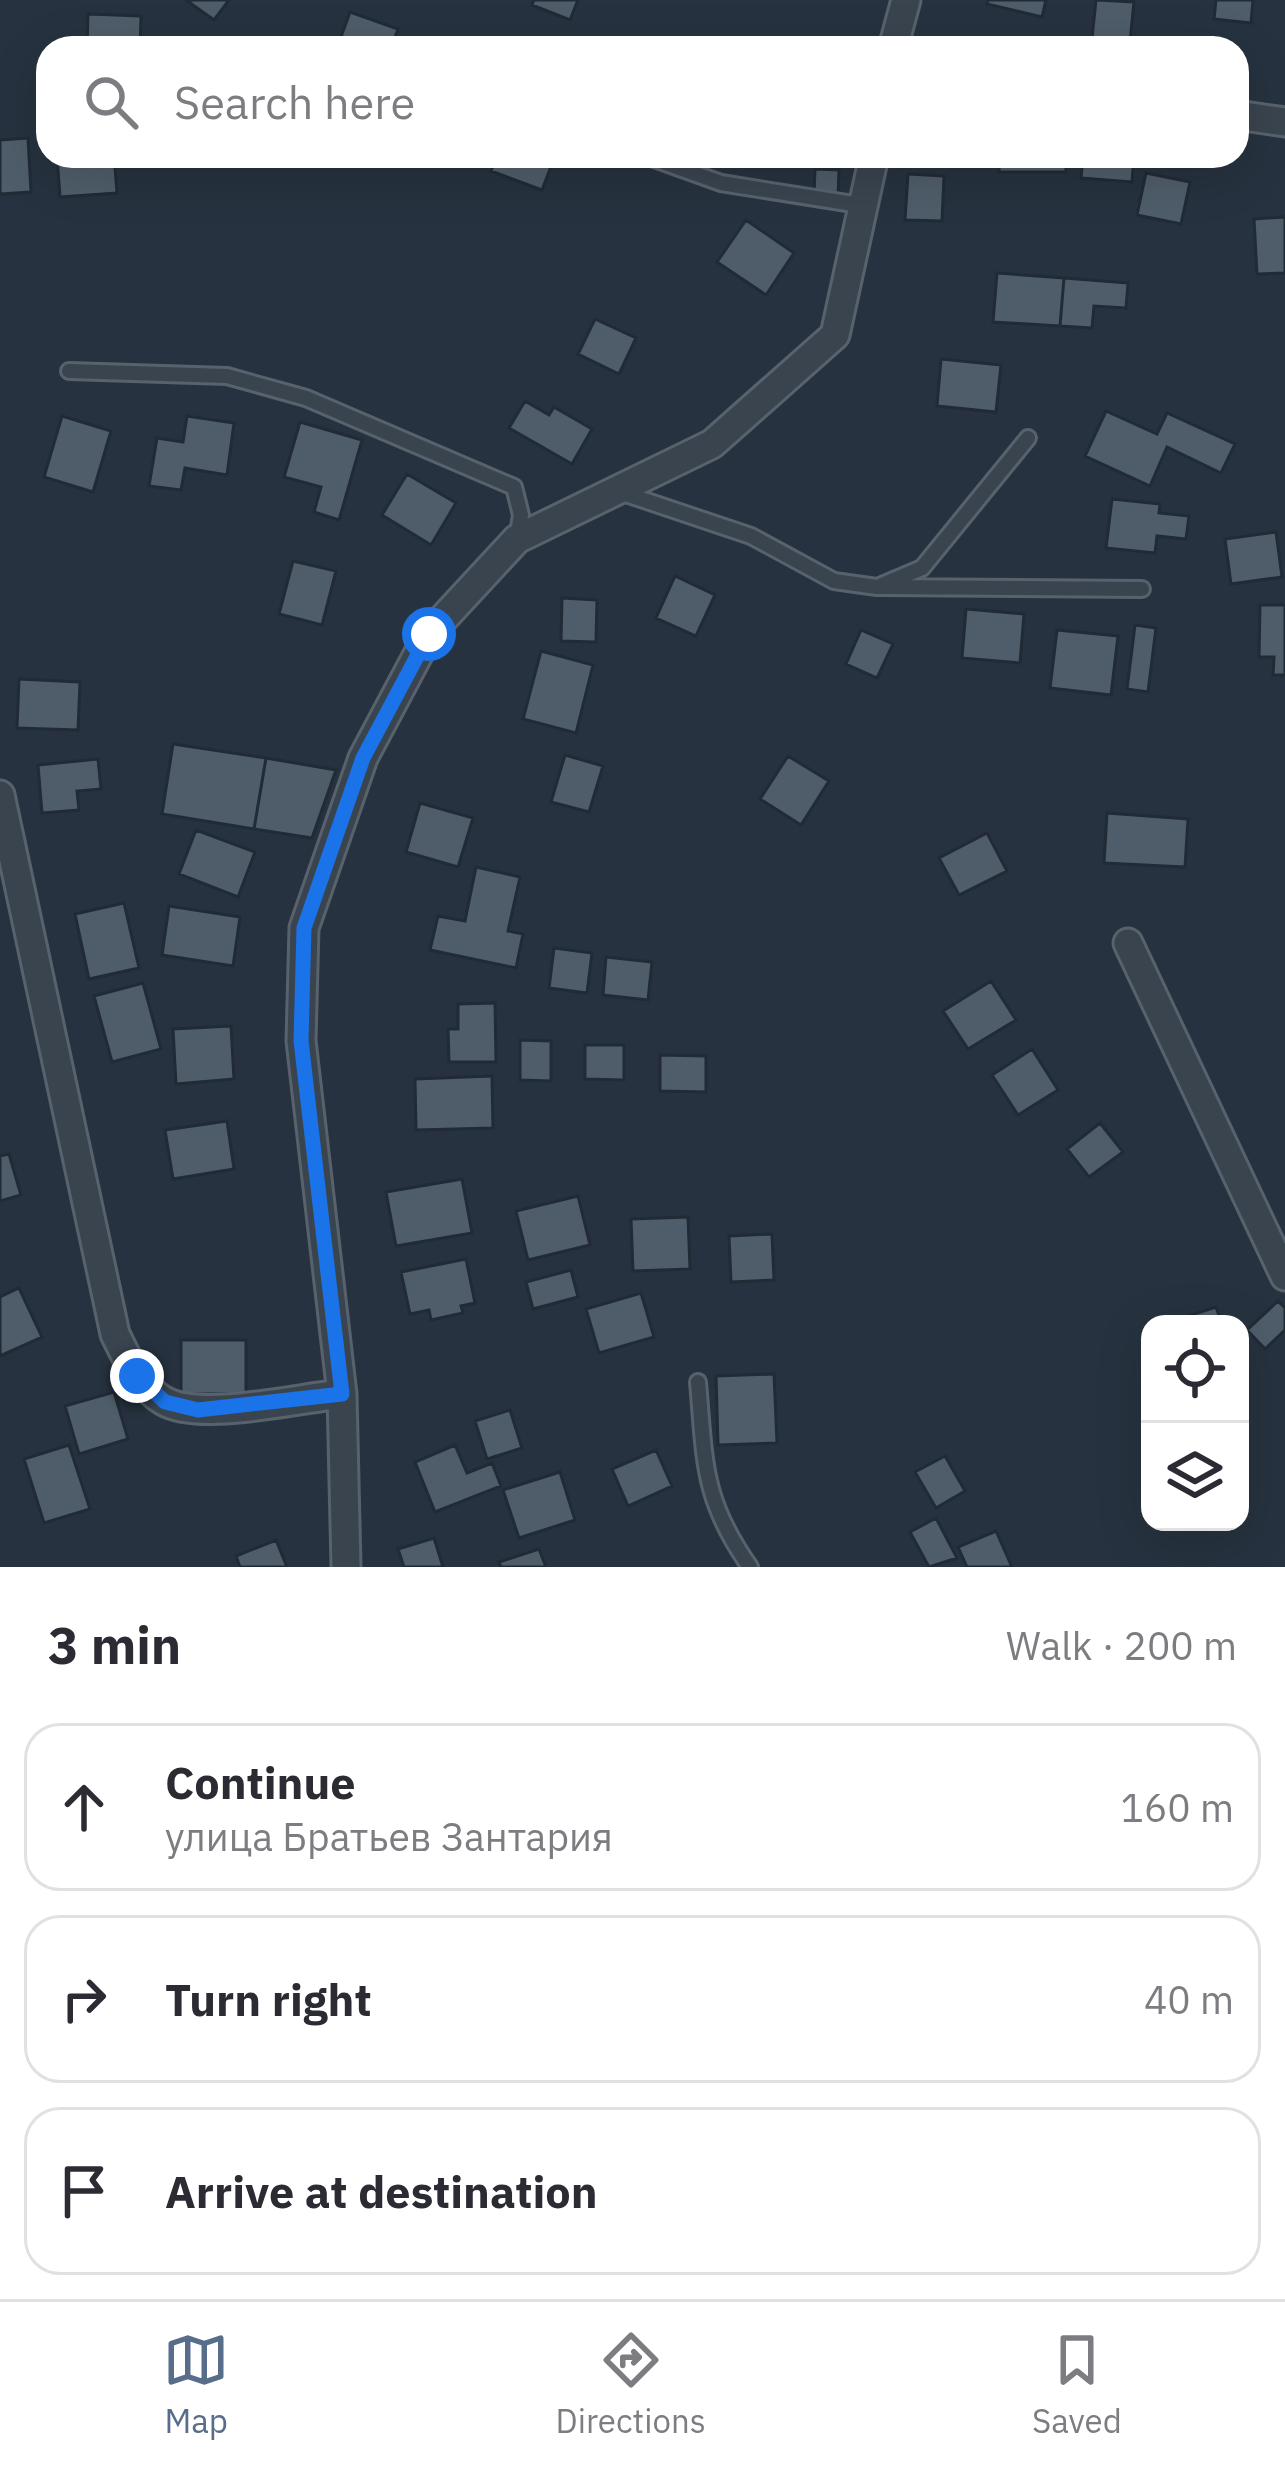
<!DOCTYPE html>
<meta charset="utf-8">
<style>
:root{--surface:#fff;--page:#f7f7f7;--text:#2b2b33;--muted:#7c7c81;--line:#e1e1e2;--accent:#586d8a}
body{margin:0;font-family:"IBM Plex Sans",sans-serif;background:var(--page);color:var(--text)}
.controls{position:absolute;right:36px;bottom:36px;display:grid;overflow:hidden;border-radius:24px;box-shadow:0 12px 48px #0002}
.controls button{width:108px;height:108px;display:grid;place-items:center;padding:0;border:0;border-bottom:3px solid var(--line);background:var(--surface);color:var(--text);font:60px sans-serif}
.stop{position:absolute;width:36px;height:36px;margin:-27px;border:9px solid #1a73e8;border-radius:50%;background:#fff}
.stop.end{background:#1a73e8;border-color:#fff;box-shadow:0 3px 12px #0008}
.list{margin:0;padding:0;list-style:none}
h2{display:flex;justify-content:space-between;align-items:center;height:156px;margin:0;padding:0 48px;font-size:51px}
h2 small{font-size:39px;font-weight:400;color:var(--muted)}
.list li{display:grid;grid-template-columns:78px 1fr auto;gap:36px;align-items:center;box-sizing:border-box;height:168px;margin:0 24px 24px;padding:0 24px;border:3px solid var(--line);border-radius:36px}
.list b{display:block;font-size:45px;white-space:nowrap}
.list p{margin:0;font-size:39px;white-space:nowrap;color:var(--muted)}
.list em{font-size:39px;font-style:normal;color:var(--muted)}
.icon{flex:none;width:66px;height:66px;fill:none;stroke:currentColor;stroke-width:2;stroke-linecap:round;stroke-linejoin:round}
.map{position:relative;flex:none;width:1285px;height:1567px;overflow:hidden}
.search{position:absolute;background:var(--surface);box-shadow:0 12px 48px #0002;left:36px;right:36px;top:36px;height:132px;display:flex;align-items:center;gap:30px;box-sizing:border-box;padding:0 42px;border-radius:36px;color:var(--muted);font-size:45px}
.sheet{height:732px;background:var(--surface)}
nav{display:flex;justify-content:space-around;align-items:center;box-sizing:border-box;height:168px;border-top:3px solid var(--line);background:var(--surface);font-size:33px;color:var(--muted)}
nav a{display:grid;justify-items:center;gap:6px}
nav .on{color:var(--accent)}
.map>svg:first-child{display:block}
.building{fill:#4f5d6a;stroke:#212b36;stroke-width:3}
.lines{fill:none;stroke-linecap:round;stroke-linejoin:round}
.lane-casing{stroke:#58626d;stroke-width:20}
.street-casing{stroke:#58626d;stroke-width:33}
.lane{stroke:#3a444f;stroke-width:14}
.street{stroke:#3a444f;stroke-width:27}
.route{stroke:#1a73e8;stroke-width:15}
</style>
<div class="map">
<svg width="1285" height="1567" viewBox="0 0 1285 1567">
<rect width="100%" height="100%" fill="#26323f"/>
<path class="building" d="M186,0h43l-15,20z
M534,0h44l-8,20 -38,-15z
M988,0h58l-4,17 -55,-13z
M1096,0l38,2 -4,40 -38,-4z
M1216,0h37l-2,23 -37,-4z
M350,12l48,17 -7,19h-54z
M88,14l53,2 -1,32h-53z
M28,138l3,54 -31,2v-54z
M57,156h57l3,37 -57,4z
M497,156h58l-13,34 -51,-19z
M999,156h67v16h-67z
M1083,156h51l-2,26 -51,-4z
M815,169l24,1 -1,26 -24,-2z
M1146,173l44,9 -9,42 -44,-9z
M908,174l36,2 -2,45 -37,-1z
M1285,217v56l-28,1 -3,-55z
M746,220l48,33 -28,42 -49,-33z
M997,273l67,5 -4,48 -67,-4z
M1064,278l64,5 -2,25 -32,-2 -2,22 -32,-2z
M595,319l41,19 -17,36 -41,-20z
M941,359l60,6 -5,47 -59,-6z
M525,401l24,14 5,-8 38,22 -20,35 -63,-36z
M1106,411l51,23 10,-21 68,31 -14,29 -54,-26 -17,39 -65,-30z
M62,416l49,15 -18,61 -49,-15z
M187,416l47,7 -7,52 -42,-7 -4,22 -32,-4 8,-48 26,4z
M300,422l62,18 -23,80 -25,-8 7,-25 -37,-10z
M407,474l49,29 -25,42 -49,-30z
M1112,499l48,5 -1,9 30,3 -3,23 -29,-3 -2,17 -49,-5z
M1276,532l6,45 -51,7 -6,-45z
M293,561l43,10 -14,54 -43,-11z
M675,576l40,19 -19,41 -40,-18z
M562,598l35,2 -1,42 -35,-1z
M1260,605h25v70h-12l1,-18h-15z
M966,609l58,5 -4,49 -58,-5z
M1135,625l21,3 -8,64 -21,-3z
M861,630l32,14 -16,34 -31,-14z
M1057,630l61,6 -7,59 -61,-7z
M541,651l52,14 -17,68 -53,-14z
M19,679l61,3 -2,48 -61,-2z
M173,744l93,14 -12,71 -92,-15z
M565,755l38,11 -14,46 -38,-10z
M788,756l41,25 -28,44 -41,-26z
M266,758l70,12 -24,68 -58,-9z
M98,759l3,30 -24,2 2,19 -37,3 -4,-48z
M420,803l53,15 -15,49 -52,-15z
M1107,813l81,6 -3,48 -81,-4z
M196,830l59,22 -17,45 -59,-23z
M987,833l20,38 -48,24 -20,-37z
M476,867l44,10 -12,54 15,3 -7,34 -86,-18 8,-34 27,5z
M124,903l15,65 -50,11 -14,-65z
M169,906l71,11 -7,49 -71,-11z
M554,948l38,5 -5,40 -38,-5z
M606,957l46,5 -4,38 -45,-5z
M991,981l25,39 -48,29 -25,-38z
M143,983l18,66 -49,13 -18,-66z
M495,1003l1,59h-47l-1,-33h10v-25z
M231,1026l3,53 -58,5 -3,-55z
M520,1040l31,1v40l-31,-1z
M585,1045h39v35l-39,-1z
M1032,1049l26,41 -40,25 -26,-40z
M660,1055l46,1v36l-46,-1z
M492,1076l1,52 -77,2 -1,-51z
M227,1121l7,48 -61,10 -8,-49z
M1100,1123l23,29 -34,25 -22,-28z
M9,1154l12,41 -21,6v-45z
M462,1179l10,54 -76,13 -10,-54z
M578,1196l12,49 -62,15 -12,-49z
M688,1217l2,52 -57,2 -2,-52z
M772,1234l2,46 -43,2 -2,-46z
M466,1259l9,44 -14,3 2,7 -32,7 -2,-10 -19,4 -9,-42z
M571,1270l7,27 -45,12 -7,-27z
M19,1288l23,49 -42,19v-59z
M641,1293l13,44 -55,16 -13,-44z
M1278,1301l7,7v22l-20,19 -18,-19z
M1216,1307l6,17h-59z
M181,1340h65v54h-65z
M774,1374l3,69 -59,2 -2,-69z
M114,1392l14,47 -49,15 -14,-48z
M510,1410l12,38 -35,11 -12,-38z
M69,1445l21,64 -46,14 -20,-64z
M455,1445l12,28 25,-10 9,23 -66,26 -20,-50z
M656,1450l16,36 -44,20 -16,-37z
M945,1456l20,35 -29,17 -21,-36z
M560,1472l15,48 -56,18 -16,-48z
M936,1518l21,40 -28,9 -19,-35z
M996,1531l16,36h-45l-9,-20z
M434,1538l9,29h-39l-6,-18z
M276,1540l11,27h-47l-4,-11z
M539,1549l7,18h-45l-2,-5z"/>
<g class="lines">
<g class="lane-casing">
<path id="lane" d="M646,156l75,27 145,23
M69,371l158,5 79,22 208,89 7,28 -4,24
M620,492l131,44 83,45 43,6 265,2
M882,585l40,-17 106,-130
M698,1382c7,80 4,117 52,185"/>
</g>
<g class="street-casing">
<path id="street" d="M893,48l13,-48
M1237,115l48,7
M0,795l115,539c12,24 24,53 49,67 37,21 135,-3 178,-7
M1128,943l157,333
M346,1567l-4,-173 -41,-353 3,-113 59,-170 66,-124 88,-95 195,-95 123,-109 39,-179"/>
</g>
<use href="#lane" class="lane"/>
<use href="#street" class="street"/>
</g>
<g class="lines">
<path class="route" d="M137,1376l28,26 33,8 144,-16 -41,-353 3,-113 59,-170 66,-124"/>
</g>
</svg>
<div class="controls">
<button><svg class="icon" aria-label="locate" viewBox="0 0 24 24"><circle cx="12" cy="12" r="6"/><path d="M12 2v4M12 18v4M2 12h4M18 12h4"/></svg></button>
<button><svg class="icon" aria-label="layers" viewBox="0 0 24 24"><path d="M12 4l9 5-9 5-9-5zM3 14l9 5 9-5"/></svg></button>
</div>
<div class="stop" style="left:429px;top:634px"></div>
<div class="stop end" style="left:137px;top:1376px"></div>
<div class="search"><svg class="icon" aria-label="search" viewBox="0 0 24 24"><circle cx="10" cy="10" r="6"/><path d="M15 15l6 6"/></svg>Search here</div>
</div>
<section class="sheet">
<h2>3 min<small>Walk · 200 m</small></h2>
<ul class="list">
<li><svg class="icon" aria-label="ahead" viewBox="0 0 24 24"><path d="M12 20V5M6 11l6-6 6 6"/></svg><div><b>Continue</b><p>улица Братьев Зантария</p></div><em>160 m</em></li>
<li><svg class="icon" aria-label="right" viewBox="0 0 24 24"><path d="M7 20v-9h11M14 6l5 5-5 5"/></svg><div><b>Turn right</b></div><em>40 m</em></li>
<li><svg class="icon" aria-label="arrive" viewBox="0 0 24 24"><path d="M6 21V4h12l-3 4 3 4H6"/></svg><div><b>Arrive at destination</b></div></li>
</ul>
</section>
<nav>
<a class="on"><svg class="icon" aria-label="map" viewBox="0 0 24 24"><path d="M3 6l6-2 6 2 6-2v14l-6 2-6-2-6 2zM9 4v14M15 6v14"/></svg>Map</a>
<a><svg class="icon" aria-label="directions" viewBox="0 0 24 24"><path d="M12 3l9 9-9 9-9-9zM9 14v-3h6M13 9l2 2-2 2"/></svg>Directions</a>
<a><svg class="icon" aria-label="saved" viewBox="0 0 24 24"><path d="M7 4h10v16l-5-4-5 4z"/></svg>Saved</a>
</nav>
